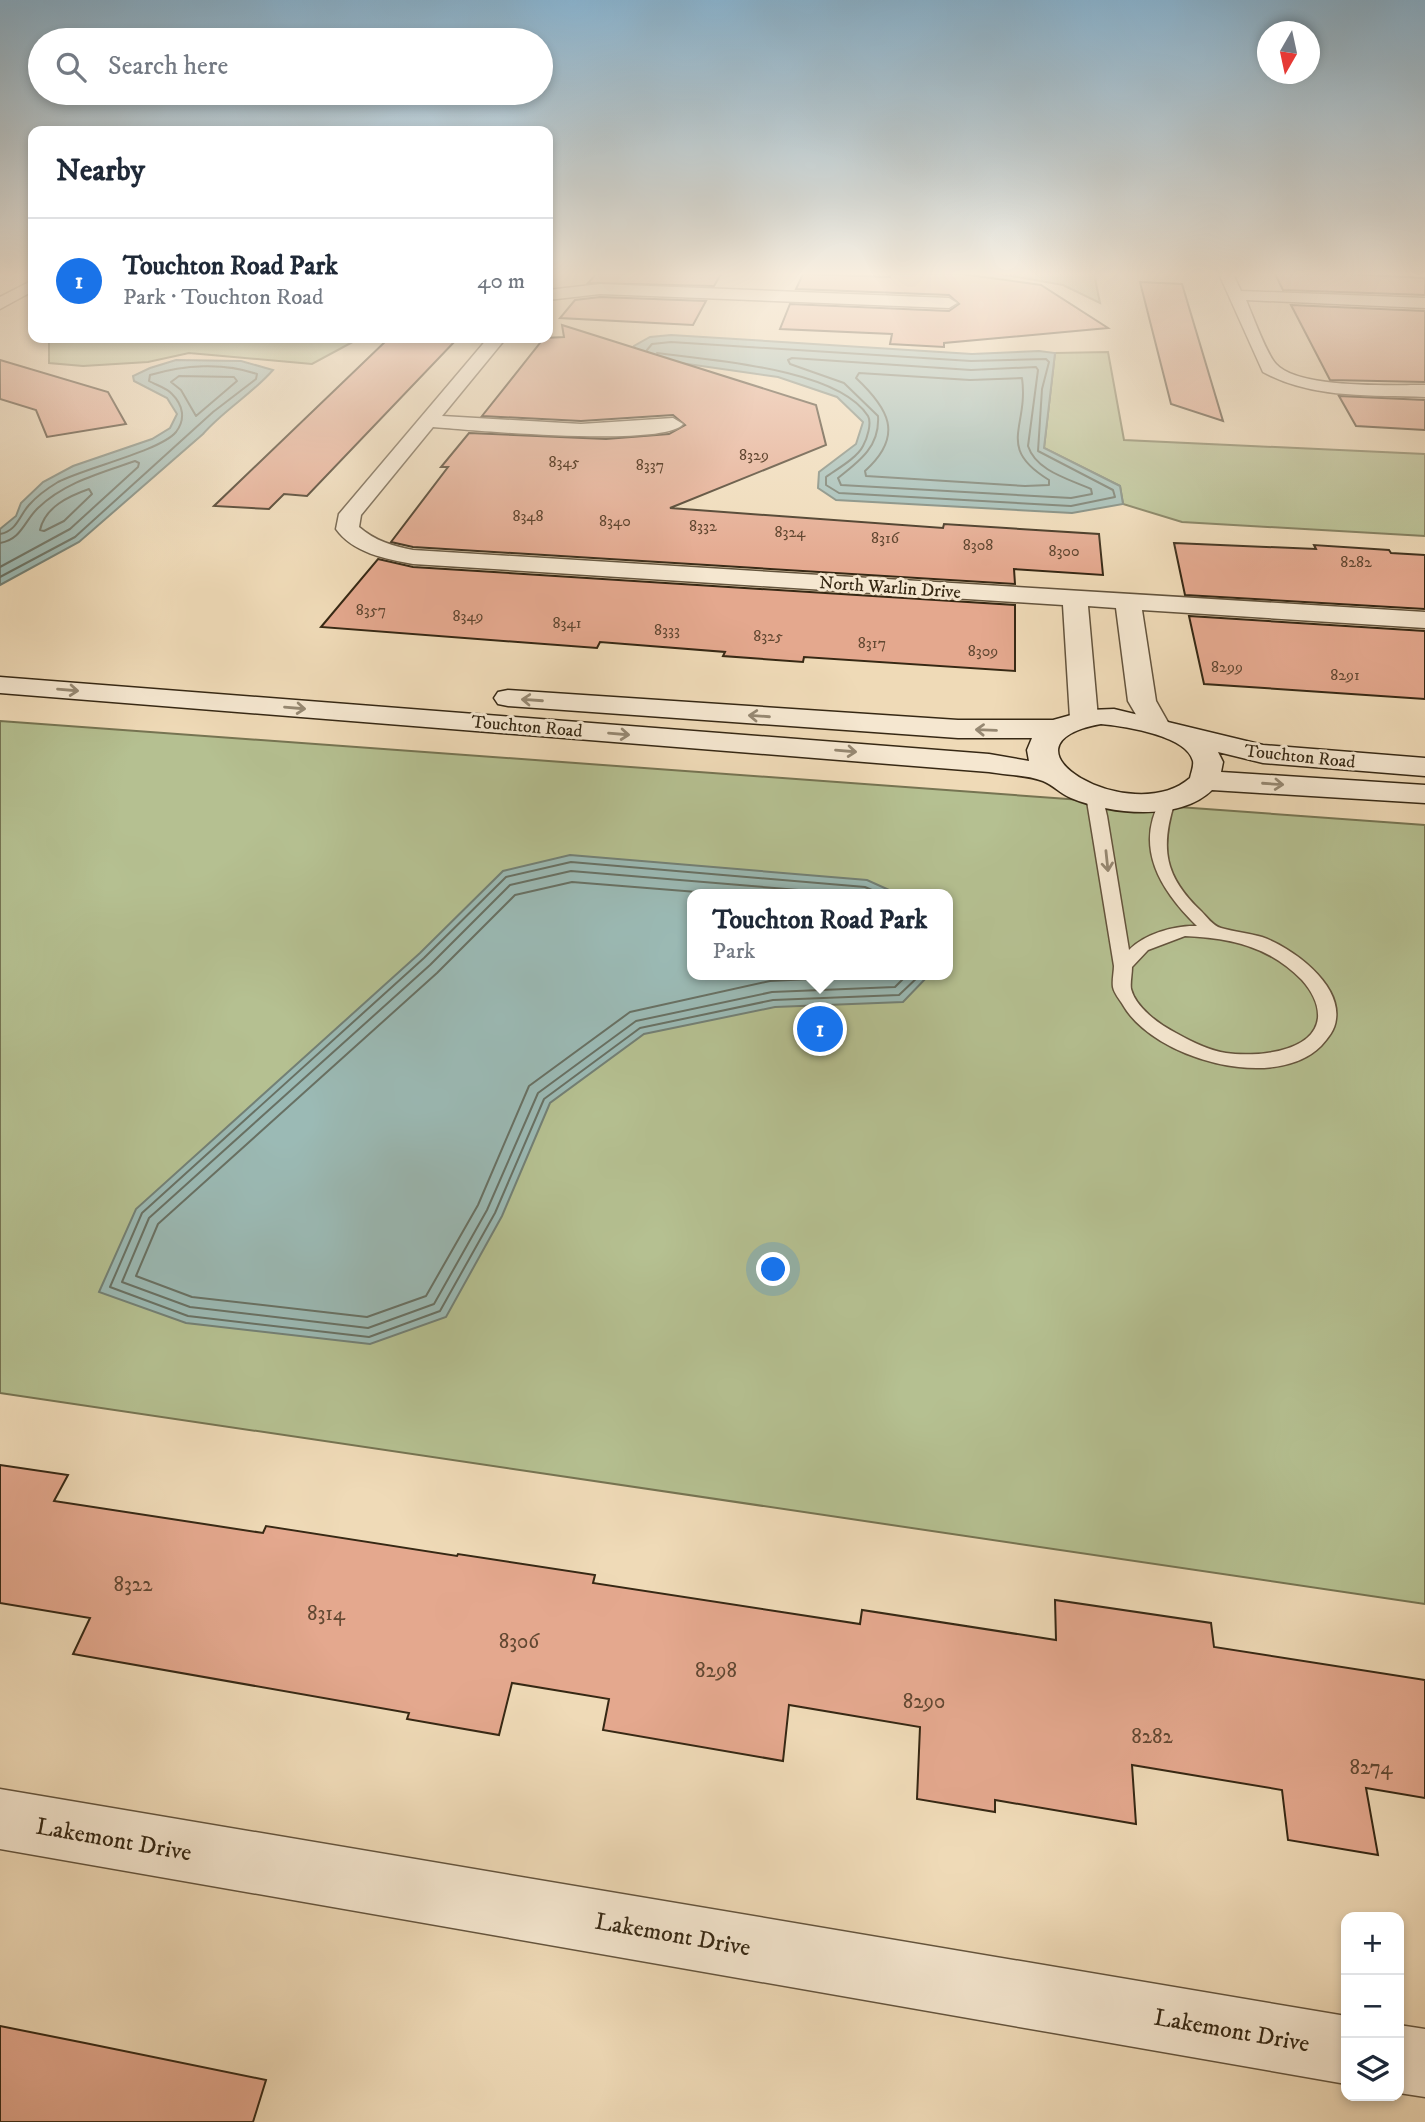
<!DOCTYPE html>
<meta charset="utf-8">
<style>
:root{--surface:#fff;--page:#f6f6f7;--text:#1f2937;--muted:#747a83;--line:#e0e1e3;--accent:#1a73e8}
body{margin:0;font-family:"IM FELL DW Pica",serif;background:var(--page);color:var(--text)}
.controls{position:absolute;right:21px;bottom:21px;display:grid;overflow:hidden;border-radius:14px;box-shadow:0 4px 10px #0003}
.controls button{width:63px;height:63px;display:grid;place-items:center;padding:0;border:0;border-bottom:2px solid var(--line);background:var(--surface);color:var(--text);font:35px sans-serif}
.compass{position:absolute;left:1257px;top:21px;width:63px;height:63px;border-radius:50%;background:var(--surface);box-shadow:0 4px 10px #0003;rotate:189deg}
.you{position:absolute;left:774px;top:1270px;width:24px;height:24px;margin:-18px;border:5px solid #fff;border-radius:50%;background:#1a73e8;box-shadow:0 0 0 10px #1a73e833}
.badge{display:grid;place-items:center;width:46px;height:46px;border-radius:50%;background:var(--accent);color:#fff;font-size:23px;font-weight:700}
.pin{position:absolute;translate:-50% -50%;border:4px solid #fff;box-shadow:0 2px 7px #0006}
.popup{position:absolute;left:687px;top:889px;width:266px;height:91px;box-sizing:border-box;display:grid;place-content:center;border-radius:14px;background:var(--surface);filter:drop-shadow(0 2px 5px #0005);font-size:23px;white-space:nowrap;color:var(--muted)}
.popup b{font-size:26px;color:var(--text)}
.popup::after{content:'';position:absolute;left:50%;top:100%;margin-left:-14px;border:14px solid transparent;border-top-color:var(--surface)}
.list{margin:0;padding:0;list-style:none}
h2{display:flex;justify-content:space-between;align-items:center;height:91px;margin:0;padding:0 28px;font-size:30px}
h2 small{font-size:23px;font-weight:400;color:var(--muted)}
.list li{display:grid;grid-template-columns:46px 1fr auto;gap:21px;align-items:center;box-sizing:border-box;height:126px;padding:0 28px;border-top:2px solid var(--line)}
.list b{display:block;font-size:26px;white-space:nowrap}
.list p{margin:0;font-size:23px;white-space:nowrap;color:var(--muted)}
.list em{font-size:23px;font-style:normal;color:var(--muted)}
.icon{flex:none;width:38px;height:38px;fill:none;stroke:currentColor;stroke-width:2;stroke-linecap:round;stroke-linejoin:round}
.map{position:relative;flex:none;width:1425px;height:2122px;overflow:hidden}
.search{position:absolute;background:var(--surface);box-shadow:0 4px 10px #0003;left:28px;top:28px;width:525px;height:77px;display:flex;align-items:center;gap:18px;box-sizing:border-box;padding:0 24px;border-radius:38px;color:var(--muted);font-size:26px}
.panel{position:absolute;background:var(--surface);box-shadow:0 4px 10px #0003;left:28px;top:126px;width:525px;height:217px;border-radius:14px}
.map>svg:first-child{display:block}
.green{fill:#b5c091;stroke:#767452;stroke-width:2;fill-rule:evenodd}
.water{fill:#9bbab5;stroke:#738075;stroke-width:2}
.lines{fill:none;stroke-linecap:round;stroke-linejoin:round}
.shore{stroke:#687164;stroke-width:2}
.building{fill:#e4a88e;stroke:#362814;stroke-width:2}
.lane-casing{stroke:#64543d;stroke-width:3}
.street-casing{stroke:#64543d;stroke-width:3}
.secondary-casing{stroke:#362814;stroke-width:3}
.lane{fill:#f5e7d0;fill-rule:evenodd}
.street{fill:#f5e7d0;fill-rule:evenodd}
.secondary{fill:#f5e7d0;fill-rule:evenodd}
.oneway{stroke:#968872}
.labels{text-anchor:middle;stroke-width:6;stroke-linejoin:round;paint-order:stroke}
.far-number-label{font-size:16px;fill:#624832}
.far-street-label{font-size:18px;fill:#362814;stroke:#f5e7d0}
.near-number-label{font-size:21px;fill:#624832}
.near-street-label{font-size:24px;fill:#362814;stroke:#f5e7d0}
</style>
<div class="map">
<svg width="1425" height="2122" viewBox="0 0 1425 2122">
<rect width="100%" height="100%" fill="#efdab7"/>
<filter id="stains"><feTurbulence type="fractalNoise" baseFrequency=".00286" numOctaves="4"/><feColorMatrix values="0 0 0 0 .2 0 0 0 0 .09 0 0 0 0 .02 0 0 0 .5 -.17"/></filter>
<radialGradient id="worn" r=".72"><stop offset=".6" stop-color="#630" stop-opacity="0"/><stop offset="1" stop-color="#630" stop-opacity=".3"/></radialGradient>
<path class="green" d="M1000,274h94l6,29 -37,-18z
M53,338h307l-48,26 -123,-11 -41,9 -65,4 -34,-3v-23z
M1108,352l16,88 301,14v82l-243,-14 -59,-18 -3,-18 -76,-38 11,-95z
M0,721l1425,104v779l-1425,-211zM692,894h256v81h-256z"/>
<path class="water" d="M671,335l301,19 67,-3 16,2 -11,95 76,38 3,18 -51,9 -236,-13 -18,-12 1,-16 37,-28 7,-22 -26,-25 -59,-20 -139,-20 -5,-11 16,-9z
M176,360l65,1 32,9c-21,24 -49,40 -70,64l-124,108 -79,43v-56l16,-13 5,-13 22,-21 30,-16 79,-27 18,-11 7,-14 -10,-16 -33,-17 -1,-5 17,-8z
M570,855l297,25 31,14h-206v81h237l-26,27 -128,5 -131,27 -94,69 -48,113 -56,101 -76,27 -184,-21 -87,-31 37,-83 284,-256 83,-82z"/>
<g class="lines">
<path class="shore" d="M647,350l5,-6 19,-2 300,19 75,-2 3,3 -7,27 -4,62 75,39 2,7 -44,9 -232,-13 -13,-8v-8c11,-8 31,-19 37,-31 4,-7 9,-23 5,-30 -30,-48 -159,-56 -211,-63
M792,358l179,12 65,-3 2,3 -10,76c8,25 41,33 63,43l1,5 -21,4 -230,-13 -3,-7c22,-17 42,-32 40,-62l-34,-33 -54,-19 -2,-4z
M859,373l111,7 52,-2c7,50 -27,69 27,102v5l-24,1 -159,-10 -1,-5c40,-36 23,-63 -9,-93z
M179,376l55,1 3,4 -41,35 -15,-26 -10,-8z
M89,489l3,5 -28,27 -20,10 -4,-1c5,-23 29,-34 49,-41z
M0,534c17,-3 19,-18 29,-29 8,-9 19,-17 29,-23 27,-14 102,-31 118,-50 10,-13 7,-27 -4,-38 -5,-6 -16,-9 -23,-13l1,-6c34,-10 73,-13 107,-1l-1,5 -43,33 -138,125 -75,40
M0,543c22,-4 24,-22 38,-35 27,-26 63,-35 97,-47l4,2 -1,4 -68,62 -70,38
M722,894l-150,-12 -57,13 -78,78 -279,251 -22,52 56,21 175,20 59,-21 52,-91 51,-119 101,-74 140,-31 123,-6
M847,894l-276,-23 -61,14 -80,80 -281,253 -27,64 68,25 178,21 66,-24 53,-94 51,-117 98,-72 136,-29 123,-5 12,-12
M881,894l-16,-7 -294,-25 -65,15 -82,81 -282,255 -32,74 78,29 181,21 71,-26 55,-98 49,-114 96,-71 133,-28 126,-5 21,-20"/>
</g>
<path class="building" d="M596,274h125l-7,12 -126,-3z
M803,274l87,3 1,-3h71l79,11 67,43 -164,15v4l-54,-3 2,-10 -112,-5 10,-25 159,7 10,-7 -10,-9 -153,-6z
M1275,274h71l79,4v17l-142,-5z
M1140,282l42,2 41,137 -52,-17z
M600,297l106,4 -13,24 -133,-7 15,-18z
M1291,305l134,6v71l-95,-2z
M562,325l254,80 10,40 -156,63 273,20 1,-4 155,10 4,41 -89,-6 1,15 -602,-37 -22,-5 57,-75h-7l28,-34 137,6 63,-5 16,-9 -12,-10 -92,6 -99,-5 62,-78 20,-1z
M389,338h69l-151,158 -23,-2 -15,15 -55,-3z
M0,360l108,32 18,32 -79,13 -11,-27 -36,-11z
M1339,396l86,4v30l-69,-4z
M1174,543l142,6 -2,-4 75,5 2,3 34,2v54l-240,-14z
M378,559l35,8 602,38v66l-211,-14 -1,5 -80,-6 2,-4 -125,-10 -3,6 -276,-21z
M1189,616l236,15v68l-221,-15z
M0,1465l68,10 -14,26 209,32 3,-7 191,30 1,-2 137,21 -2,8 267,41 2,-14 194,30 -1,-40 156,23 3,24 211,33v118l-59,-10 12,67 -90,-15 -6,-50 -150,-25 4,59 -141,-24v12l-78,-13 3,-72 -131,-22 -6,56 -180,-31 6,-31 -97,-16 -13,52 -92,-16 2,-6 -336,-59 17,-36 -90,-15z
M0,2026l85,17 181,37 -13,42h-253z"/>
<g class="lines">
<g class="lane-casing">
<path id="lane" d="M1094,790l8,5 5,21 22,134c15,-16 46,-25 68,-24 -36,-35 -64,-79 -35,-128h10l3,3c-15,47 -11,75 26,110 5,5 12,15 20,17 13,4 28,5 41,9 29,10 79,46 74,82 -1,11 -8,19 -15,27 -47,47 -168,12 -198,-41 -3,-5 -9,-12 -10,-18 -1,-7 1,-15 1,-21l-28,-171zM1185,936c45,2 84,10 117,44 9,10 17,24 16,38 -4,36 -66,39 -92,35 -18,-3 -34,-11 -50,-20 -16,-8 -40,-25 -45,-44 -1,-6 1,-15 1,-22l16,-17z"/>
</g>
<g class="street-casing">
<path id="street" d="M1219,274h14l8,17 184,7v10l-179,-8c7,16 20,53 30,64 22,25 117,21 149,21v12c-55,-2 -113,2 -162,-25z
M33,280v11l-33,18v-12z
M600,284l349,14 8,5 -8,5 -349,-14 -52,6v-10z
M488,338h18l-64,78 139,8 92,-6 10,6c-18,24 -214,6 -250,3l-72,88 -2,12c16,14 34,19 54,23l1012,62v16l-283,-18 14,91 13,23 -4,6 -10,3 -10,-3 -17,-29 -12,-93 -28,-2 10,112 -4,6 -10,3 -10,-3 -4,-6 -7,-113 -650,-41c-27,-5 -60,-11 -77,-35l3,-15z
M0,1789l1346,227v68l-1346,-235z
M1399,2025l26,4v68l-26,-4z"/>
</g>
<g class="secondary-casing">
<path id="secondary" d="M0,677l989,77 40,7 -2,-11 5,-12h-74l-450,-32 -10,-2 -4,-6 4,-6 10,-2 450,30h95l36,-10 25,-1 149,36 162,13v18l-162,-13 -45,-11 5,10 -2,10 204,13v18l-213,-13c-33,32 -102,24 -141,8 -10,-4 -18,-13 -28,-17 -16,-6 -37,-6 -54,-9l-989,-79zM1101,724c21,2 86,11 92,37 1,5 -2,12 -3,17 -58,51 -204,-33 -89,-54z"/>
</g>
<use href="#lane" class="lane"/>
<use href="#street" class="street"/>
<use href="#secondary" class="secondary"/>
</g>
<defs><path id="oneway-shaft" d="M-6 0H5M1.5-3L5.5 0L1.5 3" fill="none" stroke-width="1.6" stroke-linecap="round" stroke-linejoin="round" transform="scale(1.75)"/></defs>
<g class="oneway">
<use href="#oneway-shaft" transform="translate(68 690) rotate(5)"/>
<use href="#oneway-shaft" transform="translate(532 700) rotate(-176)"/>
<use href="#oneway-shaft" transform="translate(295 708) rotate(5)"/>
<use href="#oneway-shaft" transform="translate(759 716) rotate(-176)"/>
<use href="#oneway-shaft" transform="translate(986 730) rotate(-178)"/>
<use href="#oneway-shaft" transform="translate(619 734) rotate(5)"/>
<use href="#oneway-shaft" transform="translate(846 751) rotate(5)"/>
<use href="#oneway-shaft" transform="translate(1273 784) rotate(4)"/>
<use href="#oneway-shaft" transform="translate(1107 861) rotate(84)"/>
</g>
<linearGradient id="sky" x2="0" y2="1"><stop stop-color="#89b6d4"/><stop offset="0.48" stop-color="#f8eedf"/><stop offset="1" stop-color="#f8eedf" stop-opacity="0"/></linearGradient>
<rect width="1425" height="571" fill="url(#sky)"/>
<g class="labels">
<g class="far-number-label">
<text x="754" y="460">8329</text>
<text x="564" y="467">8345</text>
<text x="650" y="470">8337</text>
<text x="528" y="521">8348</text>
<text x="615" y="526">8340</text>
<text x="703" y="531">8332</text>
<text x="790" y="537">8324</text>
<text x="885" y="543">8316</text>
<text x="978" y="550">8308</text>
<text x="1064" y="556">8300</text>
<text x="1356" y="567">8282</text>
<text x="371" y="615">8357</text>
<text x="468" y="621">8349</text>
<text x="567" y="628">8341</text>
<text x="667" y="635">8333</text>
<text x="768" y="641">8325</text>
<text x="872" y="648">8317</text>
<text x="983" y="656">8309</text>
<text x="1227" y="672">8299</text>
<text x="1345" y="680">8291</text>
</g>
<g class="far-street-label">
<text transform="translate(890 587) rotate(4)" y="6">North Warlin Drive</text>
<text transform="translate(527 726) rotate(5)" y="6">Touchton Road</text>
<text transform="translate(1300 756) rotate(6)" y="6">Touchton Road</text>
</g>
<g class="near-number-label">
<text x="133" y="1591">8322</text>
<text x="326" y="1620">8314</text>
<text x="519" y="1648">8306</text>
<text x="716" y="1677">8298</text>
<text x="924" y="1708">8290</text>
<text x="1152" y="1743">8282</text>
<text x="1371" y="1774">8274</text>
</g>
<g class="near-street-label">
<text transform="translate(114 1839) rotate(10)" y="8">Lakemont Drive</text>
<text transform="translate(673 1934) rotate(10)" y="8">Lakemont Drive</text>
<text transform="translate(1232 2030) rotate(10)" y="8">Lakemont Drive</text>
</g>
</g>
<rect width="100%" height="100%" filter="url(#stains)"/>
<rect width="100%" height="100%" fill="url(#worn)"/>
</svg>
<div class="controls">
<button>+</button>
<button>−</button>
<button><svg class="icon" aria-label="layers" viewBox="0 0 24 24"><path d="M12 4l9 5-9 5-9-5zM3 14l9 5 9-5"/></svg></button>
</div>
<svg class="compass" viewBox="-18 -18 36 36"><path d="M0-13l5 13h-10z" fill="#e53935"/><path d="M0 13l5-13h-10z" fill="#747a83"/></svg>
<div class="you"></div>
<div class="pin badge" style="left:820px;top:1029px">1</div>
<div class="popup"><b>Touchton Road Park</b>Park</div>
<div class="search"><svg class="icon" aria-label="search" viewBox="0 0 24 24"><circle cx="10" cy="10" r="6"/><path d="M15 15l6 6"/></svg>Search here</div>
<section class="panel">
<h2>Nearby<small></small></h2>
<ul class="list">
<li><span class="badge">1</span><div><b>Touchton Road Park</b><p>Park · Touchton Road</p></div><em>40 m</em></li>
</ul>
</section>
</div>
